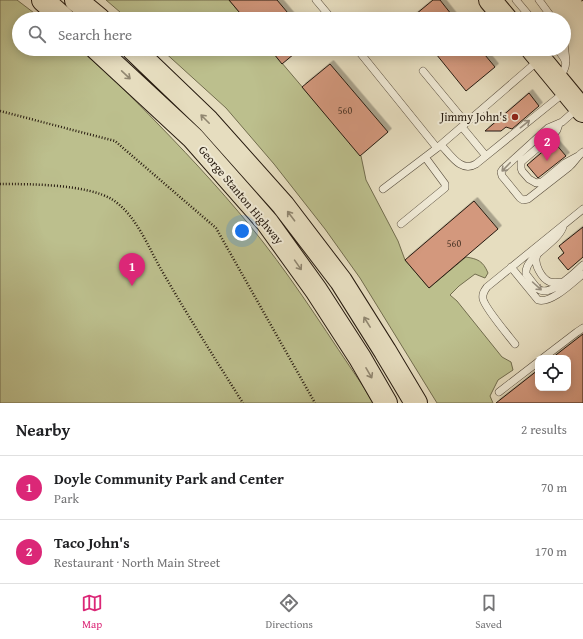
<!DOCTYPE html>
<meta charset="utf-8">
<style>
:root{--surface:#fff;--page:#f6f6f6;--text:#202124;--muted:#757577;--line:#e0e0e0;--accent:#db2777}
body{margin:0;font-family:"Gentium Book Plus",serif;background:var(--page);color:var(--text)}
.controls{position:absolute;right:12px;bottom:12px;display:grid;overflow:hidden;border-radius:8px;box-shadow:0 2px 10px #0003}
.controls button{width:36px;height:36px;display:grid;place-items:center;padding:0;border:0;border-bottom:1px solid var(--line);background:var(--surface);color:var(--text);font:20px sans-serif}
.you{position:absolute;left:242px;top:231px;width:14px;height:14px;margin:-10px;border:3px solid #fff;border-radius:50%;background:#1a73e8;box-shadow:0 0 0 6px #1a73e833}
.badge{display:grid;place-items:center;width:26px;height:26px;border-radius:50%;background:var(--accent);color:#fff;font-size:13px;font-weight:700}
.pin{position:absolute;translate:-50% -33px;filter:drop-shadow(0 1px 2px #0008)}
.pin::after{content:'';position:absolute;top:21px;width:14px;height:12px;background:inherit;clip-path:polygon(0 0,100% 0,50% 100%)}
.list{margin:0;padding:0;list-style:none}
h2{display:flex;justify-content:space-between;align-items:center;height:52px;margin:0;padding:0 16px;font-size:17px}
h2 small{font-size:13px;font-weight:400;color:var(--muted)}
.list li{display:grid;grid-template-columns:26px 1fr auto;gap:12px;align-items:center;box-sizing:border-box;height:64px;padding:0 16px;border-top:1px solid var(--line)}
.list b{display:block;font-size:15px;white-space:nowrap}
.list p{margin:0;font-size:13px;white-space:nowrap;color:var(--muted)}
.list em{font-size:13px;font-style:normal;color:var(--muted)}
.icon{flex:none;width:22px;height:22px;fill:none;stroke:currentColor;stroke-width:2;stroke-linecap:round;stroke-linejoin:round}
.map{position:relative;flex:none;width:583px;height:403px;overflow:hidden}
.search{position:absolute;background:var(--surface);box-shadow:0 2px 10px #0003;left:12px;right:12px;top:12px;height:44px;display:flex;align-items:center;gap:10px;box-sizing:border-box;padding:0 14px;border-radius:22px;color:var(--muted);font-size:15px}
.sheet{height:180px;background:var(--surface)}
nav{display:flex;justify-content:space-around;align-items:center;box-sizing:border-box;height:56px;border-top:1px solid var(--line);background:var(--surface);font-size:11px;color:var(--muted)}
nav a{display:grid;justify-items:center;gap:2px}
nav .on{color:var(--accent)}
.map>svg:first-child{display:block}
.green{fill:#bcbf8d;stroke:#726d4e}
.building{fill:#d3987d;stroke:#271b10;filter:url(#shadow)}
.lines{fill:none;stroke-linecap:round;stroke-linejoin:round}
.lane-casing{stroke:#574c3c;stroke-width:8}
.highway-casing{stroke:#271b10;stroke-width:24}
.path{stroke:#271b10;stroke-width:2.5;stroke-dasharray:1 2;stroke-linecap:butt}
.lane{stroke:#efe9d5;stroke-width:7}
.highway{stroke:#e6ddbf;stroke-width:22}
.oneway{stroke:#908670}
.oneway2{stroke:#958c7c}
.poi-dot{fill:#8f2418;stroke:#efe9d5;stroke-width:1.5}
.labels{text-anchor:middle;stroke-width:4;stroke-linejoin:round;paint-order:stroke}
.number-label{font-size:10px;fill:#523a2b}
.poi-label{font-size:12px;fill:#271b10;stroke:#efe9d5;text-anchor:end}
.street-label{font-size:12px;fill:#271b10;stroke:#efe9d5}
</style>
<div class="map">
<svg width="583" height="403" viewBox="0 0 583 403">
<defs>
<filter id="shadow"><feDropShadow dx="3.5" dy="-3.5" stdDeviation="0" flood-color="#0004"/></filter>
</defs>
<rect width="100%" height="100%" fill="#e6ddbf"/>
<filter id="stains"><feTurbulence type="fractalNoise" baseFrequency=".005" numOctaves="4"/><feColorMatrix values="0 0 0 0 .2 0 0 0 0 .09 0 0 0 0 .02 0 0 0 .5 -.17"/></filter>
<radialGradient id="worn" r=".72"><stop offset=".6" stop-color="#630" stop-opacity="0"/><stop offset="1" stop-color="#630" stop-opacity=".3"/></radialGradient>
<path class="green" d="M0,0h17l25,19h-23v30h60c28,23 54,49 79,75 37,38 72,76 105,118 36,46 67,96 100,144l10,17h-373z
M106,0h123l16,19h-117z
M161,49h109l91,107 5,24 32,61 7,19 24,28 37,-31c12,2 17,4 22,16l-3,5 -10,-4 -16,12 -9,9 7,6 45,56 9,5 2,8 -15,10 -8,16 3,7h-56l-77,-125 -35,-49 -51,-65 -48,-56z"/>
<path class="building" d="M229,0h48l16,19h-48z
M433,0h7l15,19h-45z
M270,49h30l-18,15z
M432,49h48l15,18 -29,24z
M330,64l58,68 -28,24 -58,-69z
M529,93l10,13 -27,23 -6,-2 -5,4h-16z
M554,142l12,14 -28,22 -11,-13z
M474,201l24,28 -69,59 -24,-28z
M583,227v30l-15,13 -10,-12 6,-5 -5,-7z
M583,334v69h-87l42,-33v18h30v-30h-16z"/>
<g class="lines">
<g class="lane-casing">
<path id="lane" d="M316,0l16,19
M516,0l16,19
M539,0l14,19
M564,43l2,18
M357,49l80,99 102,-88
M557,49c11,13 11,15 3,29
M423,71l43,52
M578,108l-16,14 -14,6 -45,41 -2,3 1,4 18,22 3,2 5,-1 41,-32c6,-5 8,-11 14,-15
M559,124l-2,6 -3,4 -33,28v6l1,3 7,8 7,4 6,-1 23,-19 13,-7
M462,127l24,29
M441,145c10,10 20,28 35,19l89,-72
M383,189l54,-41
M401,224l44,-36v-4l-20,-27
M563,227c-6,17 -39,30 -37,47 4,5 8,11 12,15 12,9 36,-16 45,-24
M537,255c-4,9 5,24 13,27 4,1 9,0 13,0
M511,267l27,33c13,4 35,-18 45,-26
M515,344c-7,-9 -30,-36 -32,-45 -1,-5 1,-8 4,-12l96,-78
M543,358l34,-26 6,-4
M499,392l39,-30"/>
</g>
<g class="highway-casing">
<path id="highway" d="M43,0l21,19
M76,0l23,19
M490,0l16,19
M97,49l96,89 74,84 49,68 44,68 26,45
M133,49l75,72 75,84 58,76 44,70 31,52
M532,49l51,62"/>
</g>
<path class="path" d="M582,0l1,1
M0,111l115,30 101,87 99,175
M0,184c30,0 88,0 113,16 24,16 35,47 49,71 26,45 53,88 81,132"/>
<use href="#lane" class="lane"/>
<use href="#highway" class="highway"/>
</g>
<defs><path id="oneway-shaft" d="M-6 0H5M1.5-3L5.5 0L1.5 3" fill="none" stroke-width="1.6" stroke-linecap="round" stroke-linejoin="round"/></defs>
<g class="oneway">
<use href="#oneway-shaft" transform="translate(126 75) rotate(43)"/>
<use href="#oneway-shaft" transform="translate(205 119) rotate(-135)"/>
<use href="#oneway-shaft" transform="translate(291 216) rotate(-127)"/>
<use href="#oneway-shaft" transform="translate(298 265) rotate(55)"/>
<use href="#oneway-shaft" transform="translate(367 322) rotate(-122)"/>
<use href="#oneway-shaft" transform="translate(369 373) rotate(60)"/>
</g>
<g class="oneway2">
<use href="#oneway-shaft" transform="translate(525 124) rotate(-39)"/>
<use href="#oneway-shaft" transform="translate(506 167) rotate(134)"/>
<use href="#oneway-shaft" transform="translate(537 286) rotate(42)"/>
</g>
<circle class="poi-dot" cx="515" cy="117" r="4"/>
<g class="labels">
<g class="number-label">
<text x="345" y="114">560</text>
<text x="454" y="247">560</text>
</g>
<g class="poi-label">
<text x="507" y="121">Jimmy John's</text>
</g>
<g class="street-label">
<text transform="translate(241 195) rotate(50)" y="4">George Stanton Highway</text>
</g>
</g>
<rect width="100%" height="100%" filter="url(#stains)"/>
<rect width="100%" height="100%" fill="url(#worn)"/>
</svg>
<div class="controls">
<button><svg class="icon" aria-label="locate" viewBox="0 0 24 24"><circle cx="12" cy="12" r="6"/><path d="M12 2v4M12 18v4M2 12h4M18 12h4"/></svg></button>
</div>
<div class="you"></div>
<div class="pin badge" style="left:132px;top:286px">1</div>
<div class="pin badge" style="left:547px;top:161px">2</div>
<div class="search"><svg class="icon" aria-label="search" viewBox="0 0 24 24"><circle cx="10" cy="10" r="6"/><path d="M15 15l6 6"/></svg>Search here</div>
</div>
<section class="sheet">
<h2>Nearby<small>2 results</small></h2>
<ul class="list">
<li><span class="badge">1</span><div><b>Doyle Community Park and Center</b><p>Park</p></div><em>70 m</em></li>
<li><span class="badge">2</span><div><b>Taco John's</b><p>Restaurant · North Main Street</p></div><em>170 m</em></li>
</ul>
</section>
<nav>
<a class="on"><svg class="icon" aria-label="map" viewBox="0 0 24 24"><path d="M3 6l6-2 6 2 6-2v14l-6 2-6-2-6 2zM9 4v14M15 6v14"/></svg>Map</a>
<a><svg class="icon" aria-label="directions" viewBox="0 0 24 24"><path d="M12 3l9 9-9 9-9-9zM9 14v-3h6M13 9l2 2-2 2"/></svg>Directions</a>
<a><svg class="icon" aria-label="saved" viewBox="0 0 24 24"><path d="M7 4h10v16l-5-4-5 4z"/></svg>Saved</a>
</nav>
